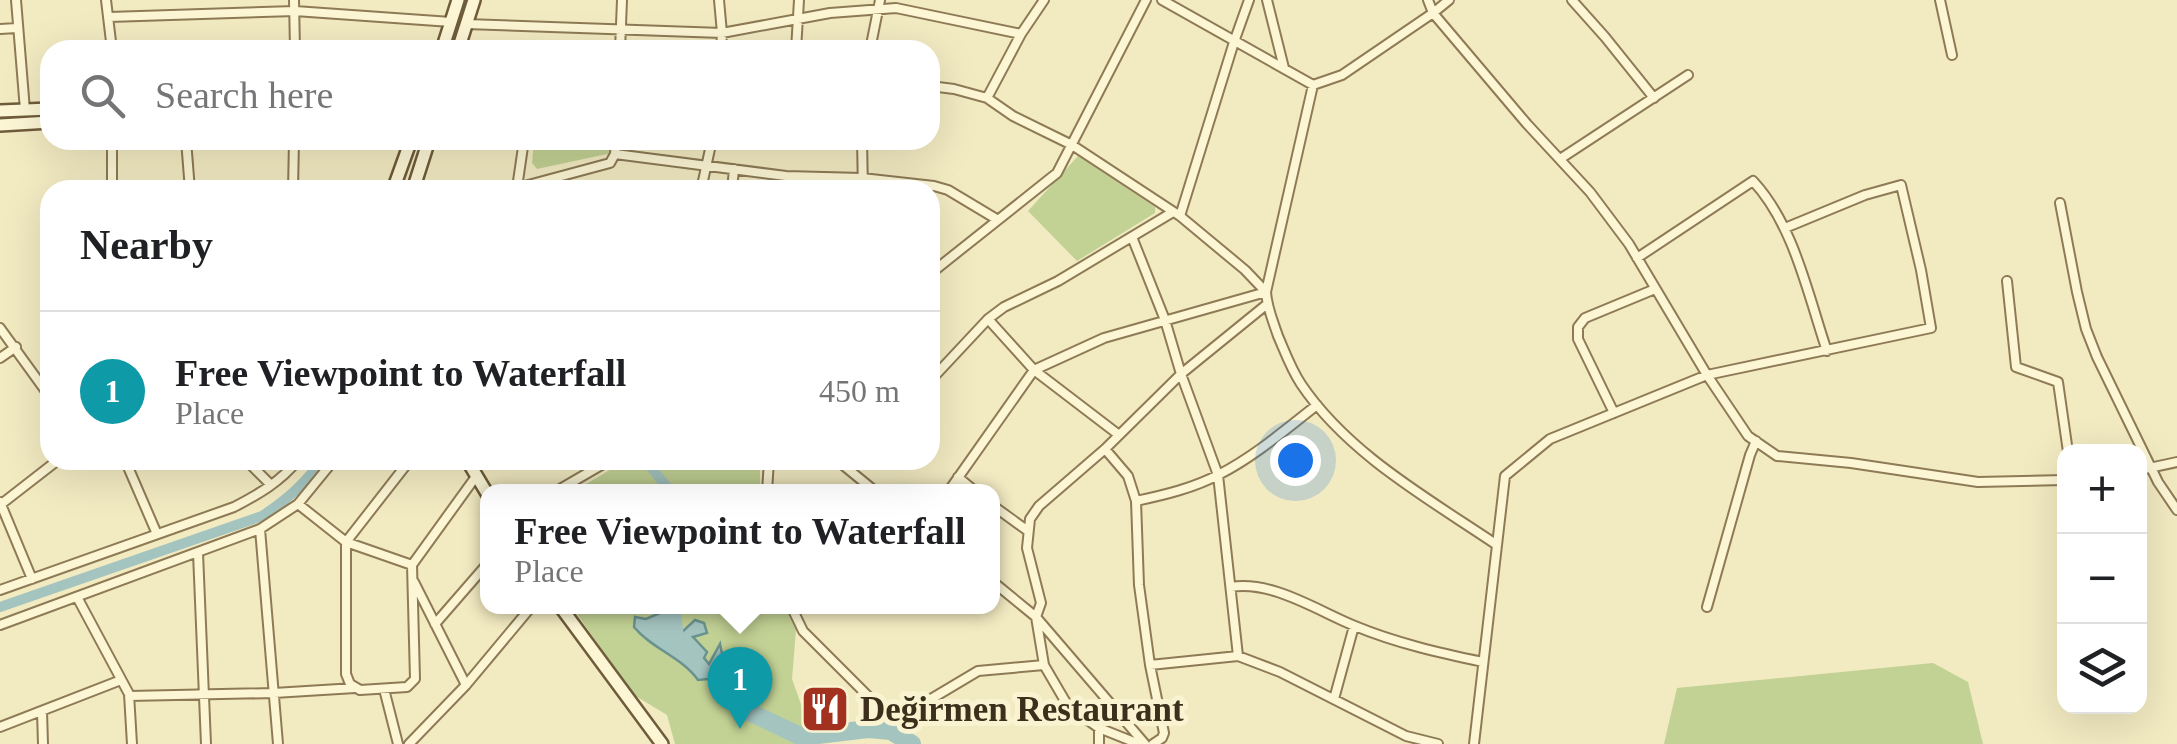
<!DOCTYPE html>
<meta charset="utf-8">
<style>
:root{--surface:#fff;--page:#f2f2f2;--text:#202124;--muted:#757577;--line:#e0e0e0;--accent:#111827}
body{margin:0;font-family:"Times New Roman",serif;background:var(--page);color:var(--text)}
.controls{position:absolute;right:30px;bottom:30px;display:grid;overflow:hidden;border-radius:20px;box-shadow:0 10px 40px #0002}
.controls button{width:90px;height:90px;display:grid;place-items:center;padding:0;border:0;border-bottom:2px solid var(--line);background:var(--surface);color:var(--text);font:50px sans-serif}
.you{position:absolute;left:1295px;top:460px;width:35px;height:35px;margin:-25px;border:8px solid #fff;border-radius:50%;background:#1a73e8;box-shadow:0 0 0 15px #1a73e833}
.badge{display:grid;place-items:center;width:65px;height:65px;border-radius:50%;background:var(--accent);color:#fff;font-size:32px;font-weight:700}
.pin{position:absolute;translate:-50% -82px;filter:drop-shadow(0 2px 5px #0008)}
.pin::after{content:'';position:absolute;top:52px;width:35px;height:30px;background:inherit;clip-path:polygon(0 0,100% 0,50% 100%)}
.popup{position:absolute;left:480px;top:484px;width:520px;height:130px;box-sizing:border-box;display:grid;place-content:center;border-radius:20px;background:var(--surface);filter:drop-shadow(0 2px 8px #0005);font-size:32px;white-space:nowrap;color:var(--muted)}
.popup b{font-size:38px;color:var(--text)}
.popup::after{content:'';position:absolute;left:50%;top:100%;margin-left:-20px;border:20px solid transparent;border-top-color:var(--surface)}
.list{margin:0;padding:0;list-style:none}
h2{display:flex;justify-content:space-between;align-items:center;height:130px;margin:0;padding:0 40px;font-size:42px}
h2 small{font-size:32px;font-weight:400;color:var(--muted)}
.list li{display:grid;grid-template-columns:65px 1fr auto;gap:30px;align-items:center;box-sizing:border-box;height:160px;padding:0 40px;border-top:2px solid var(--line)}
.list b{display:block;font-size:38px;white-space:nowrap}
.list p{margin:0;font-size:32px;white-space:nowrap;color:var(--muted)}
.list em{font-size:32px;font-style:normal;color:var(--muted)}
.icon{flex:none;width:55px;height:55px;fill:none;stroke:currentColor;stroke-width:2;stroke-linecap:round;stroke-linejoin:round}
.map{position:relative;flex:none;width:2177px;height:744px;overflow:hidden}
.search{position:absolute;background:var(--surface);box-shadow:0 10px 40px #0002;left:40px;top:40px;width:900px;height:110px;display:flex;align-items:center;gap:25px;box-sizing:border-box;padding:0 35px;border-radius:30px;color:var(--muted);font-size:38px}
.panel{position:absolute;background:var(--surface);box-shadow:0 10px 40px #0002;left:40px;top:180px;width:900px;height:290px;border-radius:30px}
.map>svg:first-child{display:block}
.green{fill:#c2d194}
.water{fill:#a4c4bf;stroke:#6a938f;stroke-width:2.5}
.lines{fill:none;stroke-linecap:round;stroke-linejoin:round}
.canal{stroke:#a4c4bf;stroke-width:10}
.river{stroke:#a4c4bf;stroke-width:18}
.street-casing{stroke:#8e7b56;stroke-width:12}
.secondary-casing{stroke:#6f5c3a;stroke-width:16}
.street{stroke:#fcf6d5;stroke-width:8}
.secondary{stroke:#fcf6d5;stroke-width:11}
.labels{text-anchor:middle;stroke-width:10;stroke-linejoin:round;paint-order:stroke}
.poi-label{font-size:35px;font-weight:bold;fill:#3c301c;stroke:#f9f3d1;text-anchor:start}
</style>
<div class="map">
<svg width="2177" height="744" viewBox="0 0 2177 744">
<rect width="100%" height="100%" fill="#f2eac1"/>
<path class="green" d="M534,140h77l1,13 -75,16 -5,-6z
M1078,156l77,51v6l-78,48 -49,-50z
M626,460h134v31h-185z
M572,607h213l11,23 -4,49 23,65h-140l-8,-29 -33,-20z
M1933,663l35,19 15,62h-319l13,-56z"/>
<path class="water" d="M674,607l2,2c-2,10 -5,19 4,25l15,-14 9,3 3,10 -14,4 14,15 -3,6 5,6 11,-20c3,17 6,27 23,31l-3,11 -14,1 -8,-9 -20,2c-16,-23 -46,-31 -64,-53l1,-10 11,2z"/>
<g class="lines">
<path class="canal" d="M645,460l26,32
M675,606l5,39
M0,607l262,-91c26,-17 41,-31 60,-56"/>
<path class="river" d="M717,671l6,1 3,15 13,20 63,30 66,-8 23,2 21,13"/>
<g class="street-casing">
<path id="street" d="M16,0l9,110
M106,0l6,50
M294,0l1,50
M719,0l3,33 -1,17
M1044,0l-23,34 -34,64 26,18 59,29 108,71 65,54 21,22
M1162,0l151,85 29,-10 91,-62 16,-13
M1267,0l17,68
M1428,0l5,13 94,111 63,68 39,52 78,131 41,61 29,20 74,7 127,19 86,-2
M1572,0l33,37 49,61
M1940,0l12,55
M109,17l186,-6 156,11
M466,24l256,9 108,-20 66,-5 125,26
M0,29l17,-1
M620,50l2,-50
M796,50l3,-50
M870,50l10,-50
M1313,85l-47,207c1,16 7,29 12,44 7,16 13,33 23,48 47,70 128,115 196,161
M930,86l24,3 33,9
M186,140l4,50
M862,140l1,50
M615,154l171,22 76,2 72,8 14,4 50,30
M1560,159l128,-84
M517,188l7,-48
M112,190v-50
M293,190l1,-50
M516,190l1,-2 93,-25 5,-9 1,-14
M701,190l11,-50
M732,190l2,-21
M2060,203l17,89 9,37 11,28 61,125 19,28
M1180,216l54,-174 15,-42
M1132,237l33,83 16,54 37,101 20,181
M1637,258l116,-77c41,44 55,114 74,170
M930,274l127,-101 89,-173
M2007,281l9,86 42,15 10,70
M988,319l46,51 85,65
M0,328l50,69
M0,358l16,-11
M930,381l58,-62 16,-12 54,-26 115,-69
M1614,413l-36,-74v-12l7,-9 70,-29
M1105,449l23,27 8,25 3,84 11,80 14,68 -2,5 -9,6
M125,460l32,74
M246,460l25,25
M410,460l-64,82v132l4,10 10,6 47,-3 8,-8 -3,-114 65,-90
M837,460l39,32
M2140,470l37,-8
M958,477l18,15
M555,492l55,-32
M767,492l2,-32
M948,492l86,-122 70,-32 162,-46
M1136,501c28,-6 58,-13 84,-27 35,-18 66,-45 97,-69
M0,502l32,77
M298,504l48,38 66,23
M0,505l58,-45
M992,505l36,26
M260,529l18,215
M198,553l8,191
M992,581l44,36 109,127
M414,582l52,103
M1231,587c41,-7 87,24 124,39 41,17 85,27 128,36
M0,590l234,-83c25,-13 46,-25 64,-47
M77,597l52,97 3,50
M791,606l12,25 69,69
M1707,607l43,-152 6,-14
M435,624l53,-61
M0,625l260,-96 38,-25 36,-44
M1150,665l88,-9 42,16 126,64 32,8
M384,689l14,55
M129,696l145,-3 81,-5
M1334,699l20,-73
M906,710l25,-11 47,-28 66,-6
M42,711l1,33
M0,727l121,-47
M1099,728v16
M409,744l57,-59 66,-79
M1139,744l-40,-16 -31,-22 -24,-41 -8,-48 5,-14 -14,-55 3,-29 9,-13 66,-57 76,-75 85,-69
M1474,744l31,-268 45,-37 157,-64 224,-47 -10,-58 -20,-85 -36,10 -80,33"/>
</g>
<g class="secondary-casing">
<path id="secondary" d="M442,50l16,-50
M458,50l16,-50
M0,111l50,-2
M0,125l50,-3
M393,190l18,-50
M413,190l16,-50
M467,460l21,35
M560,606l102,138"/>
</g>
<use href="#street" class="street"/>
<use href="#secondary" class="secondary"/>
</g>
<defs>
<g id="restaurant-square" transform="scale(2.5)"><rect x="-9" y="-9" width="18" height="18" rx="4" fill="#a33120" stroke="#f9f3d1"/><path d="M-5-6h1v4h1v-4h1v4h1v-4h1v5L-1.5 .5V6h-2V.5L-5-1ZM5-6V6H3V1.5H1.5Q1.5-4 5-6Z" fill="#fff"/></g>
</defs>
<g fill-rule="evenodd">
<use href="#restaurant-square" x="825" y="709"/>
</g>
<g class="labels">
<g class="poi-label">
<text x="860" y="721">Değirmen Restaurant</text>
</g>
</g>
</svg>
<div class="controls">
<button>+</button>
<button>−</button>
<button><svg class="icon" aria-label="layers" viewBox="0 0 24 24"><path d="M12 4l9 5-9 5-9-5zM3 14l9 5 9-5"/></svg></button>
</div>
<div class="you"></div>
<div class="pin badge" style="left:740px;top:729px;background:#0f9aa8">1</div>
<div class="popup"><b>Free Viewpoint to Waterfall</b>Place</div>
<div class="search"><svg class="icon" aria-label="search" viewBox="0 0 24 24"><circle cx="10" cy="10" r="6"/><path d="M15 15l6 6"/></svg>Search here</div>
<section class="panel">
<h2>Nearby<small></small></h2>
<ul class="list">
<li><span class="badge" style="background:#0f9aa8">1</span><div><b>Free Viewpoint to Waterfall</b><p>Place</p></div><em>450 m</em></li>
</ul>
</section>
</div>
